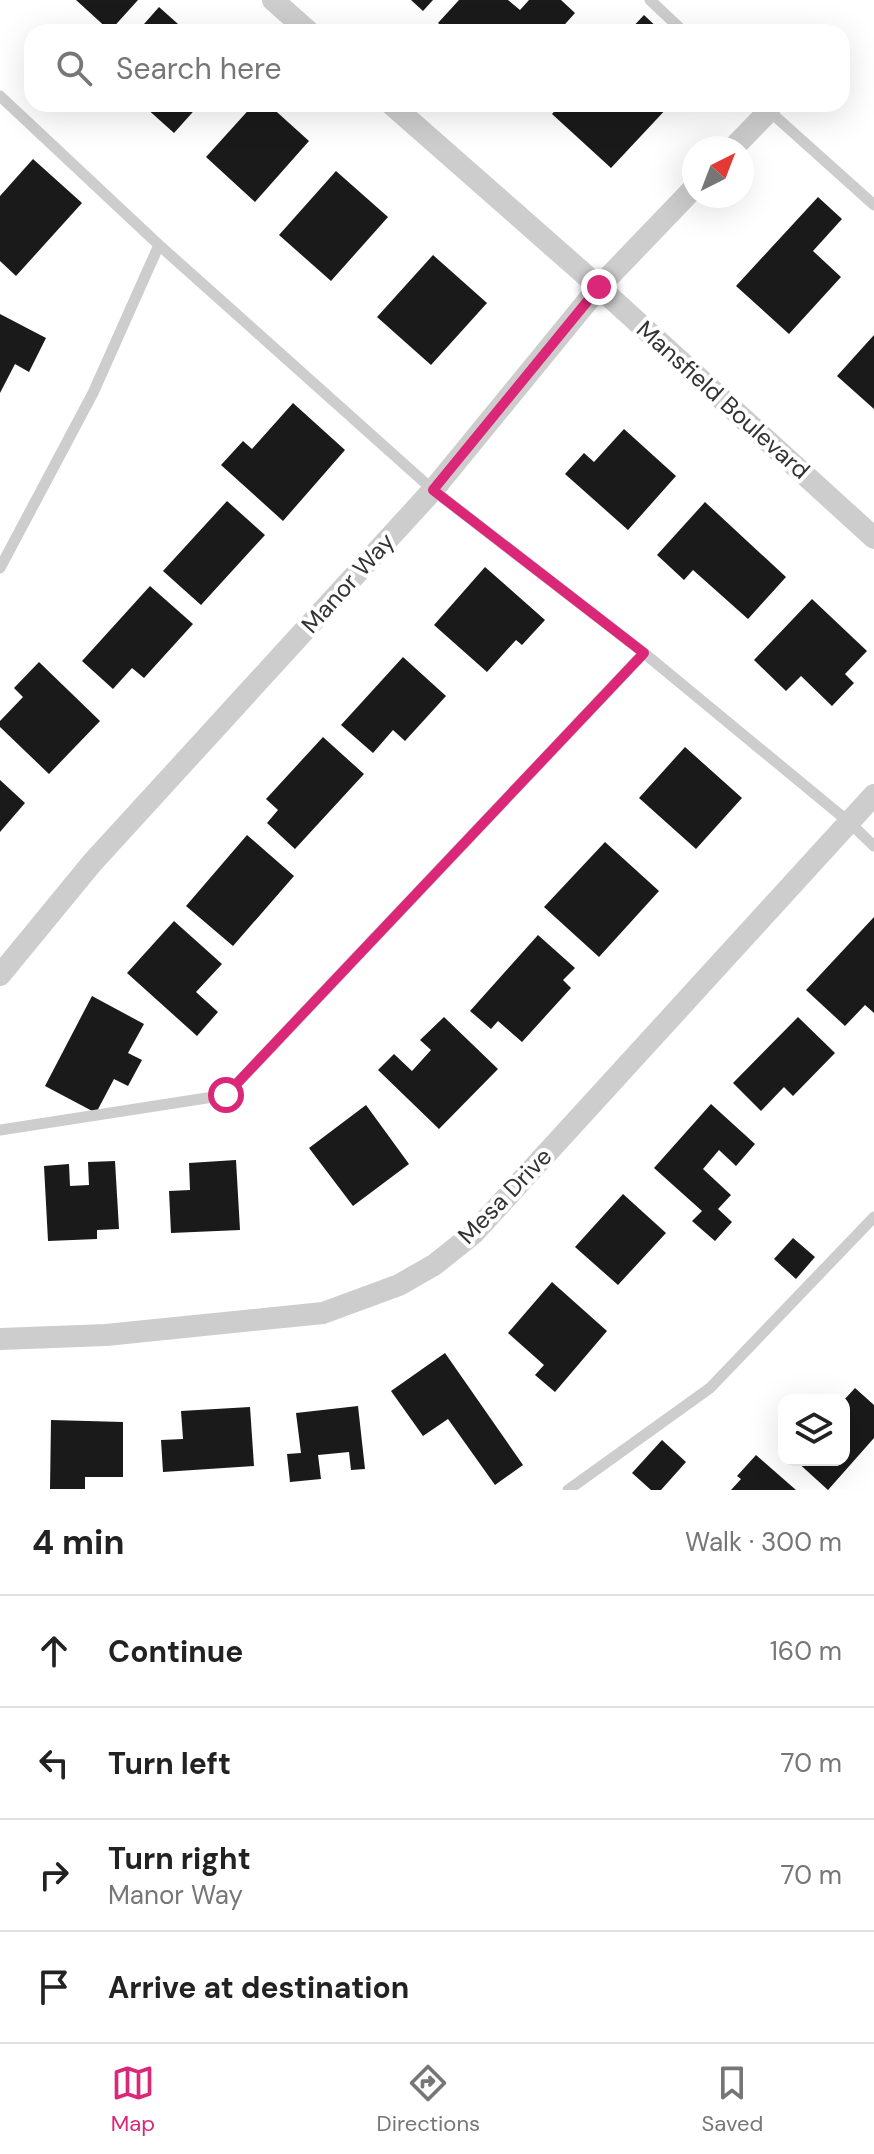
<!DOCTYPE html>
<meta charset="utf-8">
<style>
:root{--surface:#fff;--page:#f2f2f2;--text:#222;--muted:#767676;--line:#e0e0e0;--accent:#db2777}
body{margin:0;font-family:"DM Sans",sans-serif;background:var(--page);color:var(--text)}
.controls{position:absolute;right:24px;bottom:24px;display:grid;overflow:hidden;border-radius:16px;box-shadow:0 8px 32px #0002}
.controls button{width:72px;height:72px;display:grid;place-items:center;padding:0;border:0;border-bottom:2px solid var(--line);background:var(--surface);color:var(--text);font:40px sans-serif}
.compass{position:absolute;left:682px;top:136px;width:72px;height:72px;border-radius:50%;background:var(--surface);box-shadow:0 8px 32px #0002;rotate:42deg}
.stop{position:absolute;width:24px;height:24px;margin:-18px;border:6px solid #db2777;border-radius:50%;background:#fff}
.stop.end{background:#db2777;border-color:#fff;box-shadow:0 2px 8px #0008}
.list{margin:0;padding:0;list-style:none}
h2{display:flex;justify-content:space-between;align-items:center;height:104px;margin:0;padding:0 32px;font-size:34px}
h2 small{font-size:26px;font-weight:400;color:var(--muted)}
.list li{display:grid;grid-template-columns:52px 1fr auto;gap:24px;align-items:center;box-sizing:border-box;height:112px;padding:0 32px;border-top:2px solid var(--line)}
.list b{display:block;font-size:30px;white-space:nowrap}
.list p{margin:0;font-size:26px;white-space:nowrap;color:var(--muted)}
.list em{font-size:26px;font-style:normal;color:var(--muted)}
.icon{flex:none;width:44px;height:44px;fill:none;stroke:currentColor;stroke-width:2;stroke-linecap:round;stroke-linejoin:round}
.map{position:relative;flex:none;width:874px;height:1490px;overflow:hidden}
.search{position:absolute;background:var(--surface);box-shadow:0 8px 32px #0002;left:24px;right:24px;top:24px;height:88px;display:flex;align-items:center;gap:20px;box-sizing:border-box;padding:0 28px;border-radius:24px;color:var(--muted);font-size:30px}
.sheet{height:552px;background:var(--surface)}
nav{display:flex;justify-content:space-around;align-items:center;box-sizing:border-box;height:112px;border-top:2px solid var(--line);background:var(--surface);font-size:22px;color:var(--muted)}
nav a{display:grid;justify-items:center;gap:4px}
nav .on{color:var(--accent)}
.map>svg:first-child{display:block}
.building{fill:#1a1a1a}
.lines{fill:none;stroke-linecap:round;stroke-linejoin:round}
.lane{stroke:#cdcdcd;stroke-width:11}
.street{stroke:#cdcdcd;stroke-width:22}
.route{stroke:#db2777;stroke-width:10}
.labels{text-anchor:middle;stroke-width:8;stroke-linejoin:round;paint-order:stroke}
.street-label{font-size:24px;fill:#333;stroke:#fff}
</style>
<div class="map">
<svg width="874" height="1490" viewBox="0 0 874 1490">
<rect width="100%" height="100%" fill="#fff"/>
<path class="building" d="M76,0h62l-28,31z
M411,0h22l-10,11z
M459,0h49l12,10 9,-10h32l14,13 -17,19h-109l-11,-9z
M159,7l28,25h-50z
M644,15l18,17h-34z
M147,104h53l-26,29 -29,-26z
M254,104h14l41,37 -54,61 -49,-45z
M561,104h105l3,2 -58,62 -59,-54z
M33,159l49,44 -66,73 -16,-15v-65z
M336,171l52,46 -57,64 -52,-46z
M818,197l24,22 -29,32 28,26 -52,57 -53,-48z
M433,255l54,48 -56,62 -54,-48z
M0,314l46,24 -17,34 -14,-8 -15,29z
M874,335v74l-37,-33z
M293,403l52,47 -62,71 -62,-56 22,-24 9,8z
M624,429l52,47 -48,54 -63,-56 19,-21 10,9z
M227,501l38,34 -64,70 -38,-34z
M705,502l81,75 -38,42 -55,-49 -9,10 -27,-25z
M485,567l60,53 -23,25 -6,-5 -29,32 -53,-47z
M150,586l43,38 -49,54 -12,-10 -19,21 -31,-28z
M812,599l55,52 -22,23 9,9 -22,23 -31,-30 -15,15 -32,-31z
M403,657l43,39 -41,45 -12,-11 -20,23 -32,-28z
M39,662l61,59 -51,53 -49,-47v-6l23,-24 -9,-9z
M323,737l41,37 -69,75 -28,-26 11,-13 -12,-11z
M685,747l57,51 -46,51 -57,-51z
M0,780l25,23 -25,29z
M247,835l47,41 -61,70 -47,-40z
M605,842l54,49 -60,66 -55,-50z
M874,917v96l-9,-8 -20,21 -39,-36z
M174,921l48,43 -26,28 22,20 -21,24 -70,-63z
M538,935l37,33 -12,12 8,8 -49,54 -24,-21 -7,8 -21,-18z
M92,996l52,28 -16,29 14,7 -14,26 -14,-7 -18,34 -51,-27z
M444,1017l54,52 -59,60 -61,-59 16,-16 18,17 19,-21 -11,-10z
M798,1017l37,36 -42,43 -9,-9 -23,24 -28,-28z
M711,1104l44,40 -19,22 -17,-16 -16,19 28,26 -13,14 14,13 -17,19 -23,-20 10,-10 -48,-43z
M366,1105l43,59 -56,42 -44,-58z
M236,1160l4,70 -69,3 -2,-42 21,-1 -1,-27z
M115,1161l4,68 -22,1v9l-49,2 -4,-75 25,-2 1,22 19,-1 -1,-23z
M623,1194l43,39 -48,52 -43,-38z
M793,1238l22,19 -19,22 -22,-20z
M552,1282l55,49 -52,61 -20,-17 9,-10 -36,-32z
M445,1353l78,112 -28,20 -47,-66 -25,17 -32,-45z
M855,1388l19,17v33l-46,52 -33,-30h49v-60z
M358,1406l7,63 -14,1 -2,-18 -31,3 3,24 -31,3 -3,-28 14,-1 -5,-40z
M250,1407l4,59 -91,6 -2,-32 22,-1 -2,-28z
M51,1420l72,2v55h-38v12h-35z
M662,1440l24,22 -25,28h-10l-19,-17z
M756,1455l40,35h-65l10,-11 -4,-3z"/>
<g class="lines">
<path class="lane" d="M650,0l34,32
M0,96l159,149 -66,148 -93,175
M767,109l107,96
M159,245l274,245 211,163 206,170 24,23
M0,1130l226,-35 418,-442
M568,1490l142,-102 164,-171"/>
<path class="street" d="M273,0l36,32
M391,104l208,183 275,251
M733,148l36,-37
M0,975l92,-112 341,-373 166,-203 95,-99
M0,1339l106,-4 217,-22 76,-28 35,-20 39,-31 401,-439"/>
</g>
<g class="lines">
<path class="route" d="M226,1095l418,-442 -211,-163 166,-203"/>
</g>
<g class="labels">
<g class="street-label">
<text transform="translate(723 400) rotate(42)" y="8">Mansfield Boulevard</text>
<text transform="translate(348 583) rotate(-48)" y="8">Manor Way</text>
<text transform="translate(505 1196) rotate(-46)" y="8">Mesa Drive</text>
</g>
</g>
</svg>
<div class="controls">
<button><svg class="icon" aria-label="layers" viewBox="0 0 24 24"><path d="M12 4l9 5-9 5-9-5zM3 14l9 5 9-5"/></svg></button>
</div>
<svg class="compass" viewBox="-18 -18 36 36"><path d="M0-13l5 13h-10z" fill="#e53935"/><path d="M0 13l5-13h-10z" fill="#767676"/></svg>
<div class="stop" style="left:226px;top:1095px"></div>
<div class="stop end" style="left:599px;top:287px"></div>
<div class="search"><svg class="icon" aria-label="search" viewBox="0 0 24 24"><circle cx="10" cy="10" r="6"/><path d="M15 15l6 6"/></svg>Search here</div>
</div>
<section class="sheet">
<h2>4 min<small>Walk · 300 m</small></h2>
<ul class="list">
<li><svg class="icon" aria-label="ahead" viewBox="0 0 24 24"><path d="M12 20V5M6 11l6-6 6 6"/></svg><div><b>Continue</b></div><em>160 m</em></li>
<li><svg class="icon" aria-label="left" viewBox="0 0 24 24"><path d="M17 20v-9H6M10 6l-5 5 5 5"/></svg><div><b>Turn left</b></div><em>70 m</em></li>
<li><svg class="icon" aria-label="right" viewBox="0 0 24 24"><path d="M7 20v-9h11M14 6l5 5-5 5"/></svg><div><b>Turn right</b><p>Manor Way</p></div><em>70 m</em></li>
<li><svg class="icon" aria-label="arrive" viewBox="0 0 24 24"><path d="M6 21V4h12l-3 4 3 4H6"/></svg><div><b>Arrive at destination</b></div></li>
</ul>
</section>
<nav>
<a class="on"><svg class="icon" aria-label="map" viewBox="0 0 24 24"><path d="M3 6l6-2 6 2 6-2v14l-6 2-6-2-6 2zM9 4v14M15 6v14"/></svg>Map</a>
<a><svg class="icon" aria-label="directions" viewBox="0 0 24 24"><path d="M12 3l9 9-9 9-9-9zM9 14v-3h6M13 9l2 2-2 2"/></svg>Directions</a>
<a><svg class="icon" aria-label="saved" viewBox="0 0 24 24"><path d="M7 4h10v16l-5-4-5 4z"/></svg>Saved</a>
</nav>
